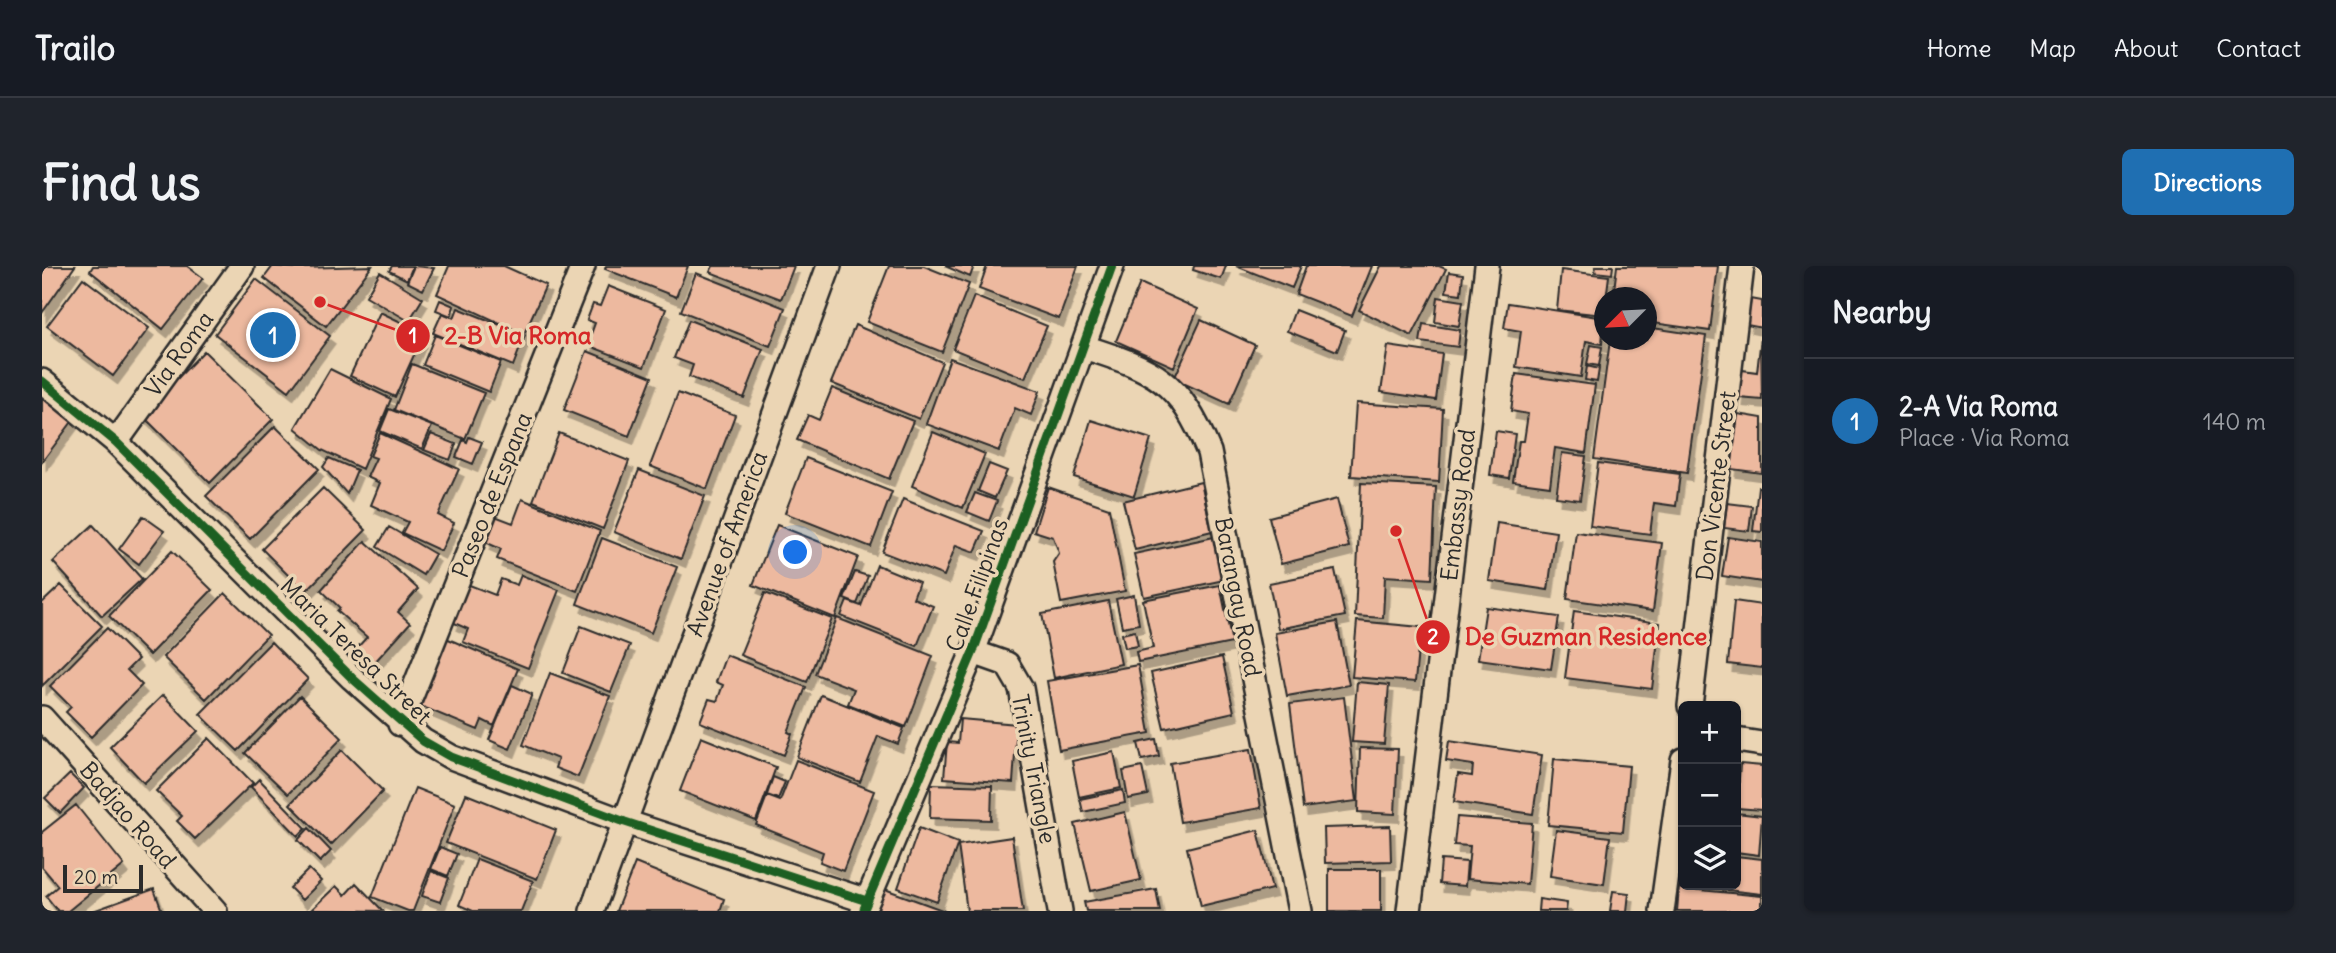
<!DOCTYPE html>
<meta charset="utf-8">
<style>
:root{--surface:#171b24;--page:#20242c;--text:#f1f3f6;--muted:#9ea1a6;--line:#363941;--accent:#1f6fb2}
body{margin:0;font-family:Delius,sans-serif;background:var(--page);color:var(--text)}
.controls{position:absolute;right:21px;bottom:21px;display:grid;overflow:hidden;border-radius:10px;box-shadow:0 2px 5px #0004}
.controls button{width:63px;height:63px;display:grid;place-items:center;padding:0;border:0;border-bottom:2px solid var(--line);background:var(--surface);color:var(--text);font:35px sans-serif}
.compass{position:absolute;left:1552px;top:21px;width:63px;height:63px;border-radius:50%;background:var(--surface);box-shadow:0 2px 5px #0004;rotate:246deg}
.scale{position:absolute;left:21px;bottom:18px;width:80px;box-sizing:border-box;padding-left:7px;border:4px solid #2b2b2b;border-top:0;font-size:19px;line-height:24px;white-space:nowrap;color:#2b2b2b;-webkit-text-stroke:5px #ebd5b4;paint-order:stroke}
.you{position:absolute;left:754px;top:287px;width:24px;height:24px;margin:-18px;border:5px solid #fff;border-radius:50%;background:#1a73e8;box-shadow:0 0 0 10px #1a73e833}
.badge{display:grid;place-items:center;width:46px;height:46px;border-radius:50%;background:var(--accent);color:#fff;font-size:23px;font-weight:700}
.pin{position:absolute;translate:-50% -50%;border:4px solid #fff;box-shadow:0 2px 7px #0006}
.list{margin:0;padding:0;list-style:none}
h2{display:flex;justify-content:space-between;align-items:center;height:91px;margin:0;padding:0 28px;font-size:30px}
h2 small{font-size:23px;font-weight:400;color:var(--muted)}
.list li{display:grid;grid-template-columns:46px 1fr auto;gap:21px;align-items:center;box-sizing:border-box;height:126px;padding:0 28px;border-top:2px solid var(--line)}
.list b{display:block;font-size:26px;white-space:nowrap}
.list p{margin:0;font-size:23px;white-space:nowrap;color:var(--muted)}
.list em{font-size:23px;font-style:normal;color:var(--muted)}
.icon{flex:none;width:38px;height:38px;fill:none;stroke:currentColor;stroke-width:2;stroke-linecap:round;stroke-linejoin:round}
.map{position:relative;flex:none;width:1720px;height:645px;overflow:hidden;border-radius:10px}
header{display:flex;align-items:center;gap:42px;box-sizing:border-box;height:98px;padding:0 35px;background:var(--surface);border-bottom:2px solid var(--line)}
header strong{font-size:33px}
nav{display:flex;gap:38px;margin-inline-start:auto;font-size:24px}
.intro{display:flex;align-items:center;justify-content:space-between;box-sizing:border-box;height:168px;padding:0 42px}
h1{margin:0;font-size:49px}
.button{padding:18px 32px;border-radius:10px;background:var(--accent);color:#fff;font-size:24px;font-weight:700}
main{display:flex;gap:42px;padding:0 42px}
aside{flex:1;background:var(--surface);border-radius:10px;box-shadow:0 2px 5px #0004}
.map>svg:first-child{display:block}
.building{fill:#edb99f;stroke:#2b2b2b;stroke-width:2;filter:url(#shadow)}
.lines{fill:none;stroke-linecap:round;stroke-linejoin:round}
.minor-casing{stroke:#2b2b2b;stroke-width:28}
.minor{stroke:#ebd5b4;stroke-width:23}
.cycleway-casing{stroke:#ebd5b4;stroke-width:13}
.cycleway{stroke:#1b5e20;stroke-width:9}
.labels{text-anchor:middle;stroke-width:7;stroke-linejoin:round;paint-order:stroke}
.street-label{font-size:23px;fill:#2b2b2b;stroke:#ebd5b4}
.leader{fill:none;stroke:#d62828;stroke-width:2.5}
.callout-dot{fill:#d62828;stroke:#ebd5b4;stroke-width:2.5}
.mark-label{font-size:21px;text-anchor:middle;font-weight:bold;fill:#fff}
.callout-label{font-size:24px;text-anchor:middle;font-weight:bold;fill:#d62828;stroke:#ebd5b4;stroke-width:7;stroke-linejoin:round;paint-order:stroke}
</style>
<header>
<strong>Trailo</strong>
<nav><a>Home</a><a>Map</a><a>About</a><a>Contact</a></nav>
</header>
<div class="intro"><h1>Find us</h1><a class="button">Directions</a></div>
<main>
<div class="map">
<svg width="1720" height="645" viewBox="0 0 1720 645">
<defs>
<filter id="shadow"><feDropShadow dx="4.5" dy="8" stdDeviation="0" flood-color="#0004"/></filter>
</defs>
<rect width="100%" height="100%" fill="#ebd5b4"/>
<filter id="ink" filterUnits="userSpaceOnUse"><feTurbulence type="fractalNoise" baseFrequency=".0143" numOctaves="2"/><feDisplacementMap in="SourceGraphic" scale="14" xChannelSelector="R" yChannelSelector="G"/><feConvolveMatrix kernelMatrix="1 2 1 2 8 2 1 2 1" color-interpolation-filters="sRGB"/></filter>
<g filter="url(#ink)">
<path class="building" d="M0,0h33l-33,47z
M51,0h94l16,12 -40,51 -73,-58z
M231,0l27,2 72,-2 -46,60 -62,-48z
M350,0h21l-6,14 -18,-9z
M372,0l20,2 -11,22 -16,-8z
M407,0h55l42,19 -22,49 -87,-40z
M564,0h82l-12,31 -71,-28z
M671,0h81l-13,33 -71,-27z
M847,0h35l45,18 -27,68 -75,-30z
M903,0h29l-4,11z
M945,0h91l-19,53 -80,-30z
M1152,0h32l-5,13 -28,-9z
M1194,0h65l-9,22z
M1264,0h66l-20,50 -56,-22z
M1339,0h58l7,3 -34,67 -53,-26z
M1554,0h17l-1,8 -17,-2z
M1575,0h101l-8,65 -64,-9v-24h-33z
M1519,4l48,6 -5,39 -47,-5z
M338,6l43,26 -14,23 -43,-25z
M1407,6l14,2 -2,20 -15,-2z
M654,7l89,35 -15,38 -89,-35z
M41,12l66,50 -36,48 -66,-50z
M214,13l74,57 -41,55 -74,-57z
M1098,17l58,26 -24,58 -58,-26z
M566,20l58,23 -22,58 -57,-22 8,-22 -8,-3 6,-16 7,2z
M932,30l73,30 -22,52 -72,-29z
M1396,31l25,4 -4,25 -24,-4z
M1709,33l11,2v27l-15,-3z
M398,34l14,6 -3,10 -15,-6z
M1466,37l96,15 -2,26 -16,-3 -5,36 -65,-10 5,-36 -17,-3z
M416,42l67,27 -12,31 -80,-33 9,-20 12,5z
M1253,44l50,20 -8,21 -50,-20z
M338,46l44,21 -29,64 -45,-21z
M647,54l74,29 -19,49 -55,-21 4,-12 -19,-7z
M1159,54l54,25 -26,59 -55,-25z
M1381,58l37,6 -2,17 -38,-5z
M813,59l87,37 -23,57 -88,-36z
M1604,61l60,9 -19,137 -93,-14 16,-119h36z
M393,69l66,27 -12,30 -66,-27z
M1719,71l1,63 -23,-2 3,-28 15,2z
M1549,79l11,2 -3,19 -12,-2z
M1346,80l54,8 -6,46 -55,-8z
M162,85l69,68 -63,64 -68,-68z
M545,85l65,26 -23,59 -65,-26z
M908,92l90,33 -9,24 -16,-7 -16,43 -73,-27z
M370,98l72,29 -19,46 -71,-29z
M1545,100l12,3 -2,13 -12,-2z
M288,103l61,30 -29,70 -40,-19 -27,-22z
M1474,108l79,11 -9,68 -31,-5 -5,38 -37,-5 6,-40h5l4,-27 -17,-3z
M790,122l81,33 -24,58 -92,-39 11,-25 11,5z
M636,127l57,22 -28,74 -57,-23z
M0,129l32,24 -32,43z
M1314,137l87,6 -4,73 -88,-6z
M347,143l43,17 -10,23 -42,-18z
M1696,148l24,4v55l-31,-4z
M1049,154l60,19 -17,57 -60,-19z
M233,160l44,43 -69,70 -44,-43z
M1454,165l19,3 -6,44 -19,-3z
M891,166l52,22 -22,54 -51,-22z
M338,167l79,36 -21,46 16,8 -13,28 -39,-18 6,-11 -37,-17 9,-22 -13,-6 9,-19 -6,-2z
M517,167l70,28 -26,68 -70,-28z
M389,168l25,10 -6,16 -26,-10z
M427,171l13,5 -9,22 -17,-7 7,-17 4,2z
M1520,187l24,3 -6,44 -24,-3z
M287,192l28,12 -10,24 -24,-27z
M764,192l86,34 -21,55 -86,-34z
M1556,197l82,11 -4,32 -22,-3 -4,31 -60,-8z
M947,198l18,7 -12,27 -17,-7z
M597,204l66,26 -24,63 -67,-27z
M1159,216l11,49 -77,19 -12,-49z
M1319,217l75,4 -4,92 -47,-3 -2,42 -28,-2z
M1006,221l61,21 16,83 -64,12 -8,-41 6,-9 -6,-16 -19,-6z
M1716,221h4v45l-9,-1z
M281,222l43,42 -61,62 -43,-43z
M933,227l22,8 -8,20 -22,-9z
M480,233l78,32 -23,60 -80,-32 4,-10 -16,-7 10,-26 18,7z
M861,233l81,32 -9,21 -19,-7 -12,31 -62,-24z
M1295,233l12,48 -68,17 -12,-47z
M1685,237l25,3 -3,25 -25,-3z
M101,250l21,15 -25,33 -20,-15z
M1455,257l59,9 -8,58 -59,-9z
M51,259l49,54 -40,37 -49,-54z
M735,259l81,32 -23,61 -82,-33z
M347,261l46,27 -12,21 -46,-28z
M1534,266l86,11 -9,68 -86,-12z
M1172,271l10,43 -80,17 -10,-43z
M1686,271l34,5v40l-40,-6z
M560,272l75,29 -26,66 -74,-29z
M323,275l53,48 -20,23 12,11 -37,41 -17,-15 11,-12 -30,-26 3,-3 -19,-18z
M130,285l40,39 -63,65 -40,-39z
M835,299l42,17 -6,16 20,8 -16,40 -76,-30 6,-15 14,5z
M1293,304l10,46 -67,13 -9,-46z
M813,306l13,4 -11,28 -13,-5z
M479,309l38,15 -31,78 -65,-26 5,-13 -16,-7 15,-38 28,11 6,-16 16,6z
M19,319l41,41 -60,60v-83z
M1178,319l12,58 -94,19 -2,-10 17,-4 -10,-48z
M183,327l43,42 -62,64 -43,-42z
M723,327l67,26 -25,63 -67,-27z
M1092,329l5,29 -17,3 -6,-28z
M1066,335l13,63 -67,14 -12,-64z
M1692,335l28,4v63l-34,-4z
M1444,341l73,10 -8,52 -73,-10z
M1532,345l86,12 -8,66 -87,-11z
M795,352l96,38 -27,71 -58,-23 6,-15 -39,-15z
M1315,355l63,6 -5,55 -63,-5z
M1295,356l12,63 -62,11 -12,-63z
M539,360l49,19 -19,47 -48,-19z
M65,362l31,31 -11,11 15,15 -51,52 -25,-25 5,-5 -21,-21z
M1093,365l3,15 -13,2 -3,-14z
M404,372l72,31 -24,57 -12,-6 -4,10 -60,-25z
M229,376l37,37 -70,72 -38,-37z
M684,389l80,32 -18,45 4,2 -8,21 -84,-33 9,-23 8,2 6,-16 -7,-3z
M1180,391l12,55 -70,16 -13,-55z
M1096,399l12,68 -91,17 -12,-69z
M508,407l60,23 -32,81 -23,-9 3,-9 -35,-14z
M1315,416l32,3 -5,59 -32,-2z
M470,419l20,9 -22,55 -21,-9z
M121,429l35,36 -54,52 -34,-36z
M779,429l83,33 -6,16 -20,-8 -18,46 -63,-25z
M258,430l42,42 -54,56 -43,-41z
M1302,431l13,104 -54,7 -13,-104z
M918,453l57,5 -4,59 -69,-5 3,-36 11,1z
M659,471l75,30 -20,54 -76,-30z
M167,472l44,45 -58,56 -18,-18 5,-5 -26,-25z
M1114,473l3,17 -17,4 -4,-17z
M1407,475l93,14 -9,59 -79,-12 4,-28 14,2 1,-11 -27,-4z
M1318,482l38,1 -3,65 -37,-2z
M1209,483l10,59 -81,14 -10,-59z
M300,484l41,41 -52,54 -41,-41z
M1072,486l7,36 -42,9 -7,-36z
M1512,493l75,7 -6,66 -75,-7z
M754,494l78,31 -31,80 -23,-9 3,-10 -67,-27 11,-29 13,5z
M1698,498l22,2v44l-25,-2z
M1100,501l6,28 -20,4 -5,-28z
M28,508l14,14 -24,25 -15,-15z
M731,511l12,5 -7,17 -11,-4z
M217,513l47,49 -8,8 -47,-49z
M889,518l61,2 -1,34 -61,-2z
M373,522l40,16 -42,107h-5l-36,-14z
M1081,524l2,13 -42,9 -3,-13z
M424,528l90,36 -19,49 -91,-36z
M34,539l48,60 -56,46h-10l-12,-15 12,-10 -16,-19v-35z
M1083,546l16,68 -50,11 -16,-67z
M1694,547l26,3 -3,39 -23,-3z
M1415,551l75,6 -5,61 -60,-5 3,-33 -16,-1z
M1348,560l1,35 -66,2 -1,-35z
M267,562l22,23 -11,11 -22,-22z
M877,562l39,15 -21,59 -39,-14z
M1216,564l14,59 -71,17 -14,-58z
M1514,564l54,7 -6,47 -54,-8z
M970,571l11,74h-56l-9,-66z
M398,581l17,7 -9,22 -17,-7z
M1694,590l26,3v35l-71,-8 45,-1z
M435,593l56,22 -12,30h-48l-14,-6z
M1399,594l26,2 -2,24 -26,-2z
M593,597l89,36 -4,12h-104z
M267,603l12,12 -19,19 -12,-12z
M1287,603h52v42h-52z
M389,605l18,7 -9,24 -18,-6z
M314,617l27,28 -72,-1 25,-24 9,9z
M840,622l63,23h-71z
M1637,622l83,8v15h-85z
M112,623l8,22h-69z
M1114,623l4,22h-74l-2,-9z
M1571,625l16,2 -2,18h-17z
M1497,633l28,4 -1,8h-28z"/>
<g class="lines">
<g class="minor-casing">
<path id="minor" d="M1042,81c72,23 95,33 125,105l91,459
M0,115l74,61 236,236 71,63 28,16 174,65 242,79
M74,176l126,-176
M931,386l34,12 14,24 39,223
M1648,440l52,-440
M0,452l173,193
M358,458l183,-458
M1694,474l26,4
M550,645l237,-645
M821,645l110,-259 139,-386
M1367,645l78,-645
M1620,645l21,-151"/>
</g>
<use href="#minor" class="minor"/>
<g class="cycleway-casing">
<path id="cycleway" d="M0,115l74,61 236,236 71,63 28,16 174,65 242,79
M822,643l109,-257 139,-386"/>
</g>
<use href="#cycleway" class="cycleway"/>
</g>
</g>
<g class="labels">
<g class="street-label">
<text transform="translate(137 88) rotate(-54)" y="8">Via Roma</text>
<text transform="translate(1674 220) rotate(-83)" y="8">Don Vicente Street</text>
<text transform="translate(450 229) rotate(-68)" y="8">Paseo de Espana</text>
<text transform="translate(1416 239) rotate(-83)" y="8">Embassy Road</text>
<text transform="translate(685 278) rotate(-70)" y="8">Avenue of America</text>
<text transform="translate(935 319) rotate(-70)" y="8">Calle Filipinas</text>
<text transform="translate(1196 331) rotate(79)" y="8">Barangay Road</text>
<text transform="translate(314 385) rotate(44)" y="8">Maria Teresa Street</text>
<text transform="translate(992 503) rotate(79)" y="8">Trinity Triangle</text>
<text transform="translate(86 549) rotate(49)" y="8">Badjao Road</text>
</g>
</g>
<path class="leader" d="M278 36L371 70M1354 265L1391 371"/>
<g class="callout-dot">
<circle cx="278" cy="36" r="7"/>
<circle cx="1354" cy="265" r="7"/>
<circle cx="371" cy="70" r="18"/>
<circle cx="1391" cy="371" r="18"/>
</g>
<g class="mark-label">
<text x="371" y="77">1</text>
<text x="1391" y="378">2</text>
</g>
<g class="callout-label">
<text x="476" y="78">2-B Via Roma</text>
<text x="1544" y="379">De Guzman Residence</text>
</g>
</svg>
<div class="controls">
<button>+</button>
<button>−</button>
<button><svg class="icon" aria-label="layers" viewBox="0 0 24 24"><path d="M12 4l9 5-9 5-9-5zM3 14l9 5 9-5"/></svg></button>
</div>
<svg class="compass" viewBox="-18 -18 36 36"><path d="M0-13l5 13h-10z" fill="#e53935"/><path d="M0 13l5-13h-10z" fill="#9ea1a6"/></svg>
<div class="scale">20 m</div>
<div class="you"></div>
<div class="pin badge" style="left:231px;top:69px">1</div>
</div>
<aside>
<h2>Nearby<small></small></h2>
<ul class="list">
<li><span class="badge">1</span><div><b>2-A Via Roma</b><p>Place · Via Roma</p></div><em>140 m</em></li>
</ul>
</aside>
</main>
